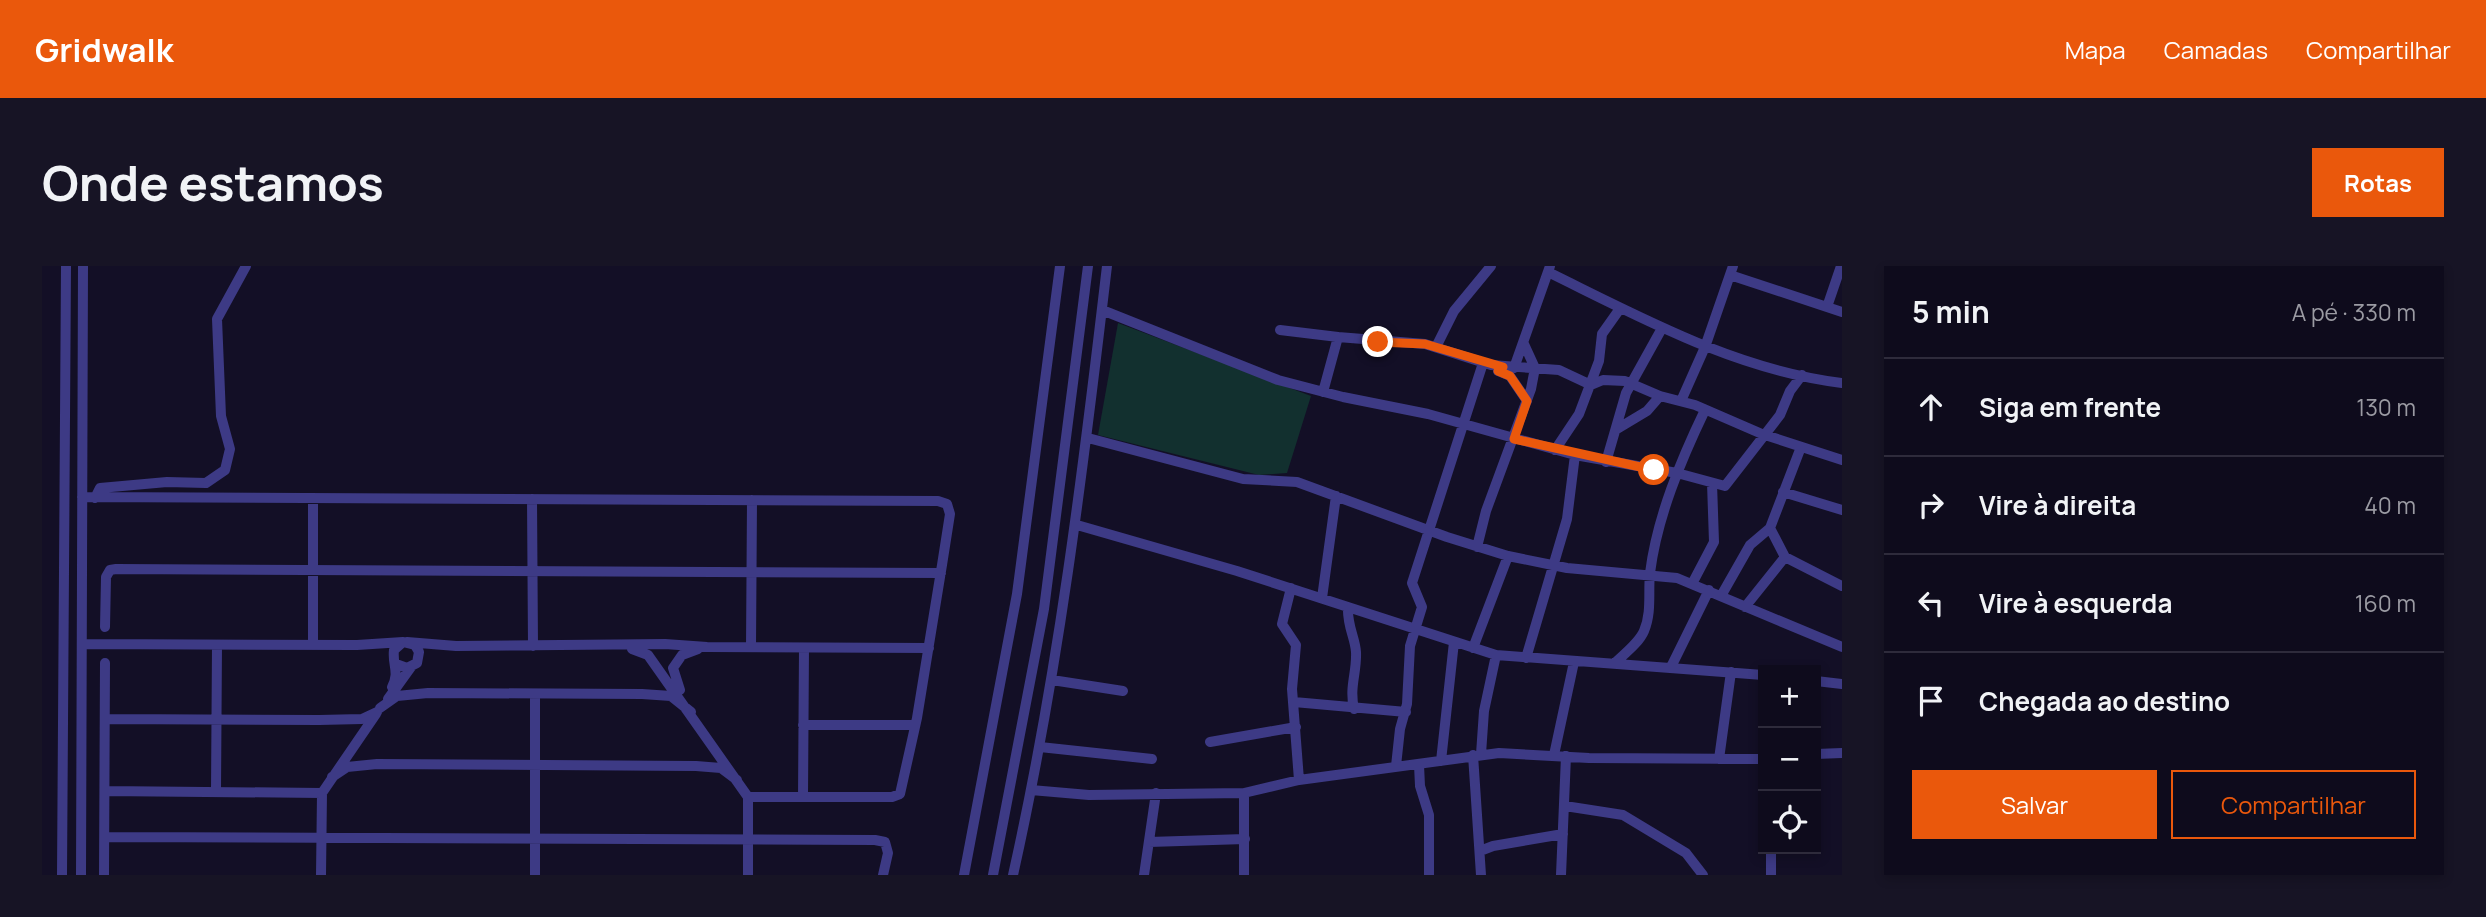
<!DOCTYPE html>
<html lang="pt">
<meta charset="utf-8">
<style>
:root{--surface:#0e0b1c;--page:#171425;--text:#f1f3f6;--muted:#9b9ba3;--line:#2e2b3b;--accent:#ea580c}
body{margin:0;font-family:Manrope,sans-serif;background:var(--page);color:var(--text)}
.controls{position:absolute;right:21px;bottom:21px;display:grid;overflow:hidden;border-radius:0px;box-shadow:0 4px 10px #0003}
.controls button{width:63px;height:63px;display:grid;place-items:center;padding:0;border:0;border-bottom:2px solid var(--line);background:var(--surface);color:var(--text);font:35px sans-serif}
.stop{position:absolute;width:21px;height:21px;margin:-16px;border:5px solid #ea580c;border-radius:50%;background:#fff}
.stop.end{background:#ea580c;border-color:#fff;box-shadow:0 2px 7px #0008}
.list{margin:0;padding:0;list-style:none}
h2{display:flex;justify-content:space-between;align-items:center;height:91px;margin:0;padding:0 28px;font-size:30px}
h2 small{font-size:23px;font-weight:400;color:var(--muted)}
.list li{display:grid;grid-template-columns:46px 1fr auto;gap:21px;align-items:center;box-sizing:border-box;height:98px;padding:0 28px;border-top:2px solid var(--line)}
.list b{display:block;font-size:26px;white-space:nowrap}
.list em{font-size:23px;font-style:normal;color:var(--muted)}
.actions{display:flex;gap:14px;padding:21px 28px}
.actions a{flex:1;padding:16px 0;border:2px solid var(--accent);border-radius:0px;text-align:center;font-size:24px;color:var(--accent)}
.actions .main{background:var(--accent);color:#fff}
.icon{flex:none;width:38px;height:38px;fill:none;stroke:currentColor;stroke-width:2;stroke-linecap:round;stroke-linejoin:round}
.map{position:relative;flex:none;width:1800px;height:609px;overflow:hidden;border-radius:0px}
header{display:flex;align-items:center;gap:42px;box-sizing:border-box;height:98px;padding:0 35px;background:var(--accent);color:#fff}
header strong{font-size:33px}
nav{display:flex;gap:38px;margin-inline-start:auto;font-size:24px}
.intro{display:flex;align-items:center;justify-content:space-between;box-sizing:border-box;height:168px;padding:0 42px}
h1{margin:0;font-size:49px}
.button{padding:18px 32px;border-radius:0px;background:var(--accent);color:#fff;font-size:24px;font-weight:700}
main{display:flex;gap:42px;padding:0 42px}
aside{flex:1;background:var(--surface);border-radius:0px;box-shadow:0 4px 10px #0003}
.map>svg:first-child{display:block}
.green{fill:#12302f}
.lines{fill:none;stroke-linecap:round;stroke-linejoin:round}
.minor{stroke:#3d3a85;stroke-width:10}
.route{stroke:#ea580c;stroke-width:9}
</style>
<header>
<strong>Gridwalk</strong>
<nav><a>Mapa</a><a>Camadas</a><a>Compartilhar</a></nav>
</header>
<div class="intro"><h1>Onde estamos</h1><a class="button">Rotas</a></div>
<main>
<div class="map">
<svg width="1800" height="609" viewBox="0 0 1800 609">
<rect width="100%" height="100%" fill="#130f26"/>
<path class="green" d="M1076,57l193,73 -24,77 -28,2 -161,-40z"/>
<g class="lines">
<path class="minor" d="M1506,6c94,46 188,98 294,111
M1688,9l112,37
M1785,41l14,-41
M1060,44l176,70 65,17 85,17 147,41 102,18 48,13 55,-71 10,-24 12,-16
M1238,64l58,7
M1394,81l18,-36 37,-45
M1472,102l36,-102
M1456,105l12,5 17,25
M1549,119l12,-5 22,1 35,15 35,9 67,29 80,26
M1281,126l15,-55 87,7 66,21 68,5 32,15
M1639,135l24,-54 28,-81
M1575,163l30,-18 13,-15
M1046,172l155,41 54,3 150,55 61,19 59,12 110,10 165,69
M1759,181l-31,81 15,29 57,29
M1513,184l24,-36 20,-53 3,-27 17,-24
M1564,196l20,-69 35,-63
M1741,226l59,18
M40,231l856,4 9,3 3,10 -8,51 -25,153 -17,76 -8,3h-144
M53,232l5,-10 67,-6 39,1 19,-13 5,-21 -9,-33 -4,-97 29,-53
M271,232v147
M490,233l1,147
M1035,259l160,46 259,84 267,20
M1435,281l9,-36 45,-122 4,-21 -11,-24
M1651,316l21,-40 -2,-59
M1249,322l-9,36 14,21 -4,44 7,91
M1679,330l29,-51 20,-17
M1280,332l14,-102
M1306,341c-1,19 7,30 8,45 1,21 -7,34 -2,57
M1703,341l40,-50
M63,361l1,-50 4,-7 6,-1 825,4
M365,376l49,4 209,-2 42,3 222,1
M40,378l275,1 46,-3
M709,381l1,-147
M1431,382l35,-92
M590,383l16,6 100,142v78
M1484,392l41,-139 8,-64
M1573,397c9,-9 24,-20 29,-32 8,-19 4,-38 6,-58 7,-56 31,-113 55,-163
M1629,401l38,-77
M1010,414l71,11
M1774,415l26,3
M350,421c8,-15 0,-22 2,-37l9,-8 12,3 4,7 -2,11 -10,5 -11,-4
M638,424l-7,-22 9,-13 16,-6
M346,433l23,-32
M1252,436l112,10
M338,442l17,-12 31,-3 214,1 29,2 20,16
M63,453l214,1 43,-1 15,-7
M761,459h112
M1168,476l86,-15
M998,481l112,12
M1439,488l3,-43 12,-56
M1774,488l26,-1
M1431,489l8,120
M1512,489l20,-93
M1677,493l12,-87
M1399,495l13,-119
M1377,499l1,21 9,29v60
M1354,500l4,-37 7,-25 3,-58 12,-39 -10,-24 71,-220
M290,511l15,-10 30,-3 319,2 25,2 16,12
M989,524l58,5 155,-2 55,-13 200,-27 90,5 174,1
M63,525l217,2
M174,525l1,-146
M761,531l1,-149
M1523,540l58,9 63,38 17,22
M63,571l770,3 10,2 3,11 -5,22
M1107,576l96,-3
M1438,585l13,-5 70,-12
M20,609l4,-609
M39,609l2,-609
M62,609l1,-212
M279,609l1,-82 54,-79
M493,609v-181
M922,609l53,-281 43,-328
M951,609l51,-266 44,-343
M971,609c45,-201 70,-404 94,-609
M1102,609l12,-82
M1202,609v-82
M1519,609l5,-119
M1729,609v-26"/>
</g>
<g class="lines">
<path class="route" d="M1336,76l47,2 78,23 -5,4 12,5 17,25 -13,38 140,31"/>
</g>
</svg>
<div class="controls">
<button>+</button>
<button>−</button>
<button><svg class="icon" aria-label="locate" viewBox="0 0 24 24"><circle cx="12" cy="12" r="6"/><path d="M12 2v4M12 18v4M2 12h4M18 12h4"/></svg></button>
</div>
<div class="stop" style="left:1612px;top:204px"></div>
<div class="stop end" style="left:1336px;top:76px"></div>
</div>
<aside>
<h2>5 min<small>A pé · 330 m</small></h2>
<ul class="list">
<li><svg class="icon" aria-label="ahead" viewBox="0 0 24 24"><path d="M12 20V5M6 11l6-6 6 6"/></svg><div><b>Siga em frente</b></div><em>130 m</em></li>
<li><svg class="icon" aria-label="right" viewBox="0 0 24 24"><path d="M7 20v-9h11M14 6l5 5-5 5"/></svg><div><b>Vire à direita</b></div><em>40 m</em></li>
<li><svg class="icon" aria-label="left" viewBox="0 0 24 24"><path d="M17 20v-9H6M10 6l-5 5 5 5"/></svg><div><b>Vire à esquerda</b></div><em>160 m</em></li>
<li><svg class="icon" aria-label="arrive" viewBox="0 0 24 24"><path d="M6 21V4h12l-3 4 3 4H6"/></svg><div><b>Chegada ao destino</b></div></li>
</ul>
<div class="actions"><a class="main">Salvar</a><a>Compartilhar</a></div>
</aside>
</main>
